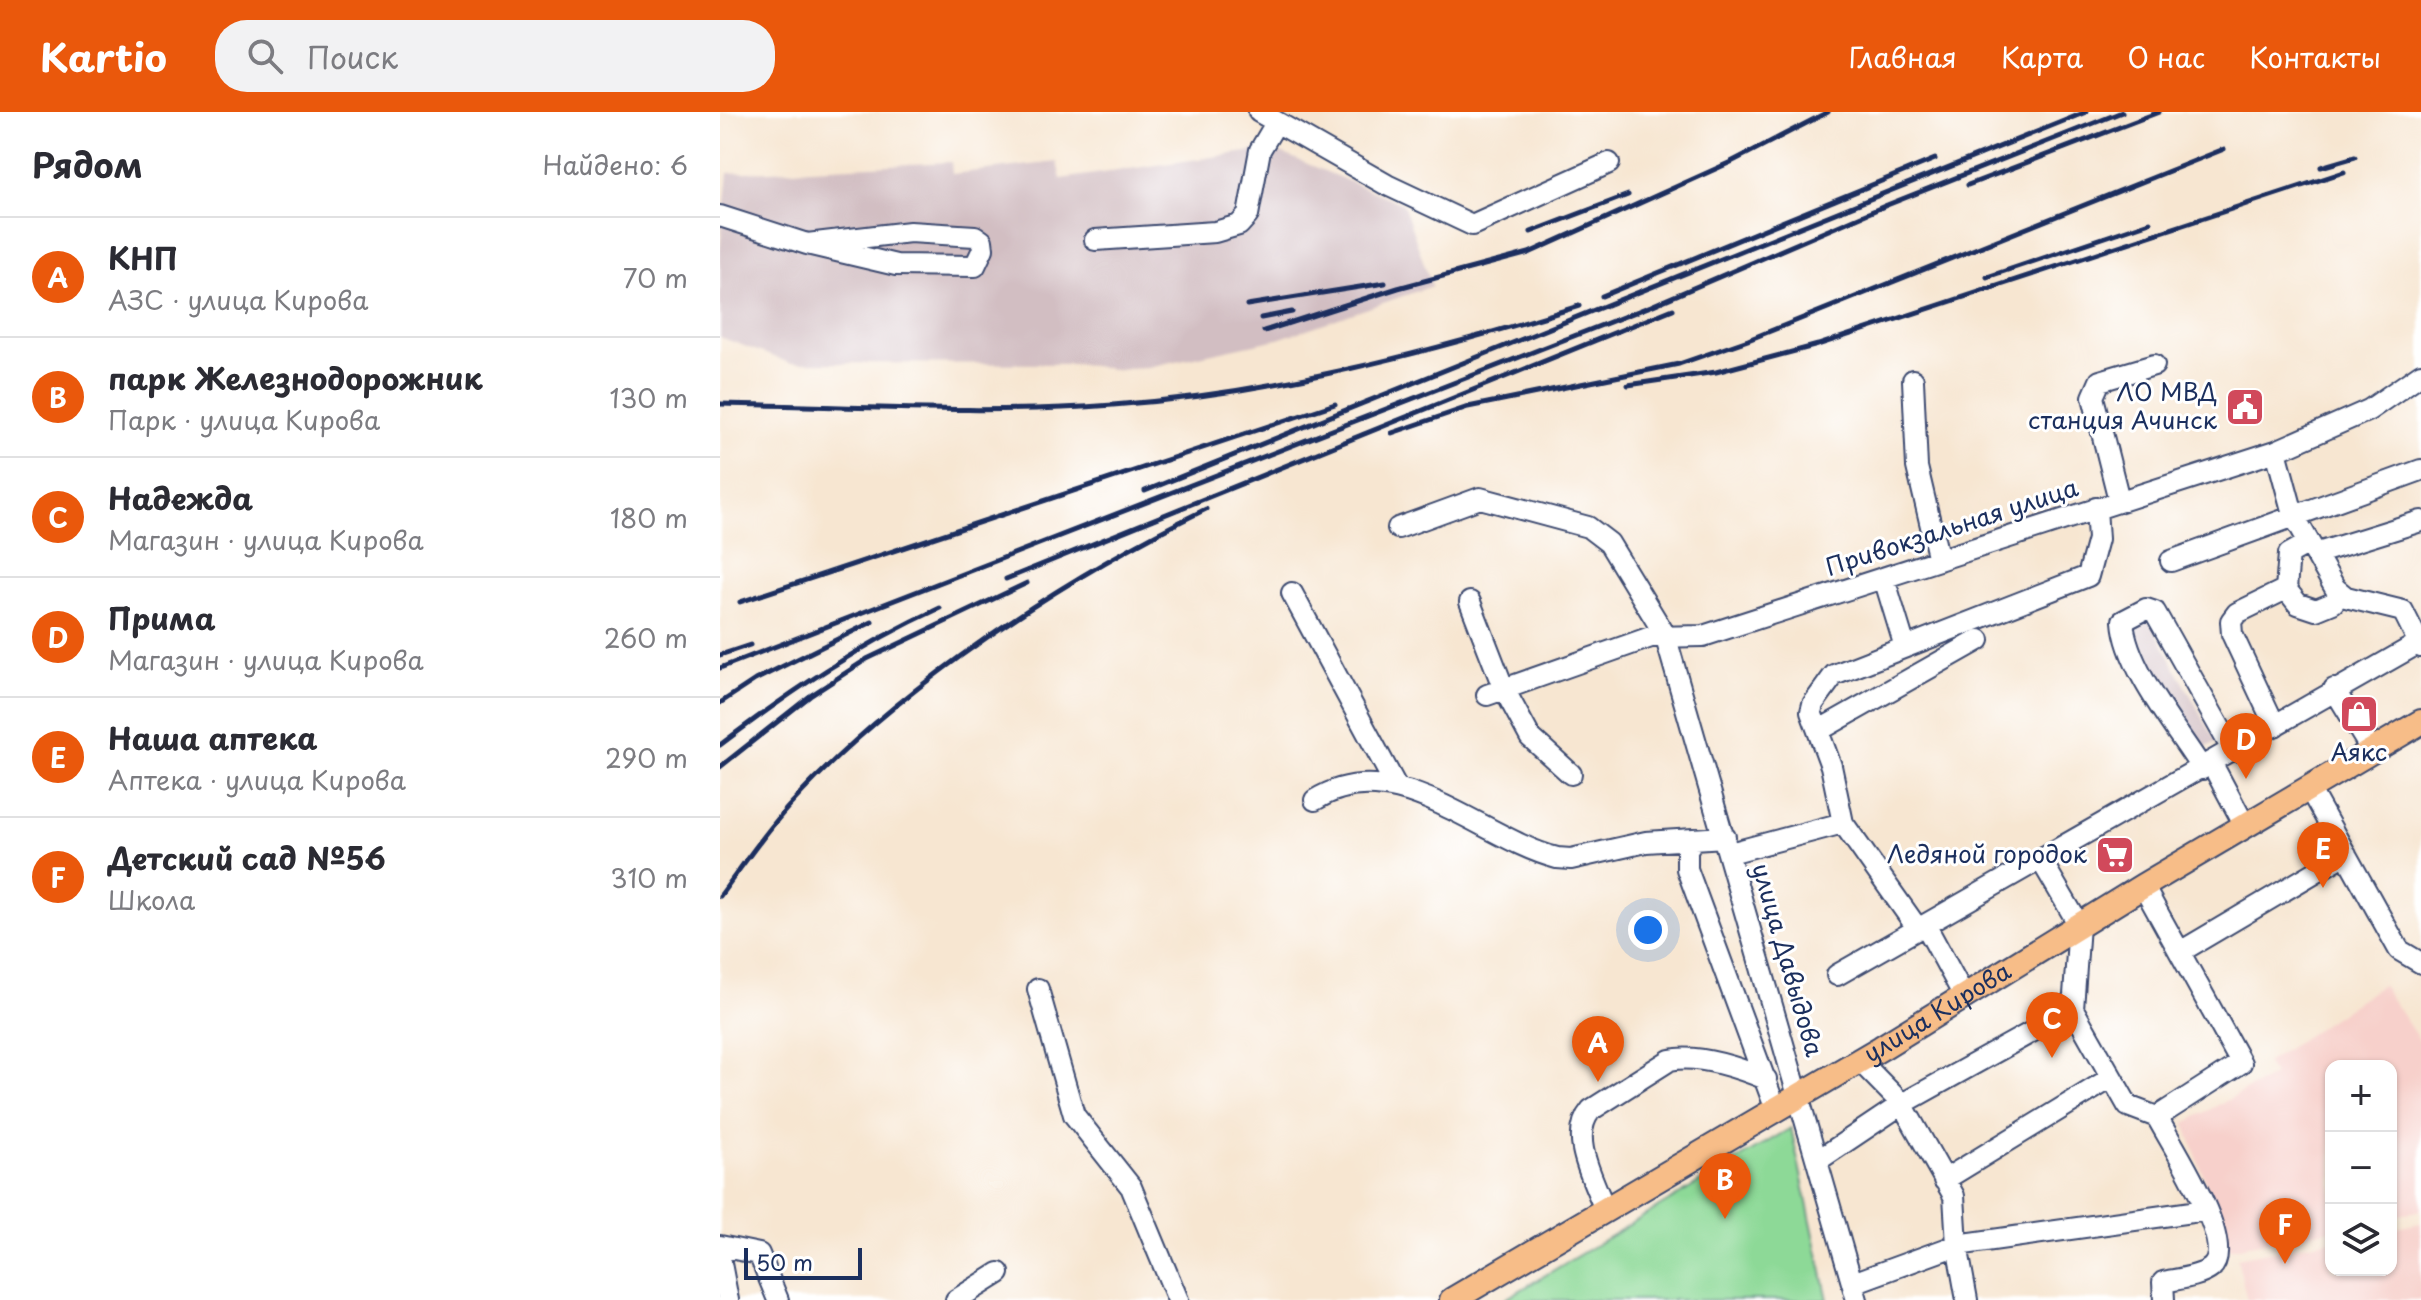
<!DOCTYPE html>
<html lang="ru">
<meta charset="utf-8">
<style>
:root{--surface:#fff;--page:#f2f2f3;--text:#2b2b33;--muted:#7c7c81;--line:#e1e1e2;--accent:#ea580c}
body{margin:0;font-family:"Playpen Sans",sans-serif;background:var(--page);color:var(--text)}
.controls{position:absolute;right:24px;bottom:24px;display:grid;overflow:hidden;border-radius:16px;box-shadow:0 2px 6px #0004}
.controls button{width:72px;height:72px;display:grid;place-items:center;padding:0;border:0;border-bottom:2px solid var(--line);background:var(--surface);color:var(--text);font:40px sans-serif}
.scale{position:absolute;left:24px;bottom:20px;width:118px;box-sizing:border-box;padding-left:8px;border:4px solid #1b2f5e;border-top:0;font-size:22px;line-height:28px;white-space:nowrap;color:#1b2f5e;-webkit-text-stroke:6px #fff;paint-order:stroke}
.you{position:absolute;left:928px;top:818px;width:28px;height:28px;margin:-20px;border:6px solid #fff;border-radius:50%;background:#1a73e8;box-shadow:0 0 0 12px #1a73e833}
.badge{display:grid;place-items:center;width:52px;height:52px;border-radius:50%;background:var(--accent);color:#fff;font-size:26px;font-weight:700}
.pin{position:absolute;translate:-50% -66px;filter:drop-shadow(0 2px 4px #0008)}
.pin::after{content:'';position:absolute;top:42px;width:28px;height:24px;background:inherit;clip-path:polygon(0 0,100% 0,50% 100%)}
.list{margin:0;padding:0;list-style:none}
h2{display:flex;justify-content:space-between;align-items:center;height:104px;margin:0;padding:0 32px;font-size:34px}
h2 small{font-size:26px;font-weight:400;color:var(--muted)}
.list li{display:grid;grid-template-columns:52px 1fr auto;gap:24px;align-items:center;box-sizing:border-box;height:120px;padding:0 32px;border-top:2px solid var(--line)}
.list b{display:block;font-size:30px;white-space:nowrap}
.list p{margin:0;font-size:26px;white-space:nowrap;color:var(--muted)}
.list em{font-size:26px;font-style:normal;color:var(--muted)}
.icon{flex:none;width:44px;height:44px;fill:none;stroke:currentColor;stroke-width:2;stroke-linecap:round;stroke-linejoin:round}
.map{position:relative;flex:none;width:1701px;height:1188px;overflow:hidden}
header{display:flex;align-items:center;gap:48px;box-sizing:border-box;height:112px;padding:0 40px;background:var(--accent);color:#fff}
header strong{font-size:38px}
nav{display:flex;gap:44px;margin-inline-start:auto;font-size:28px}
.search{width:560px;height:72px;background:var(--page);display:flex;align-items:center;gap:20px;box-sizing:border-box;padding:0 28px;border-radius:32px;color:var(--muted);font-size:30px}
main{display:flex}
aside{flex:1;background:var(--surface)}
.map>svg:first-child{display:block}
.built{fill:#f7d0cb}
.industrial{fill:#d2bec2}
.green{fill:#8dd997;stroke:#54847a;stroke-width:2}
.lines{fill:none;stroke-linecap:round;stroke-linejoin:round}
.minor-casing{stroke:#3c4a6f;stroke-width:24}
.major-casing{stroke:#3c4a6f;stroke-width:28}
.minor{stroke:#fff;stroke-width:20}
.major{stroke:#f7bd88;stroke-width:24}
.rail{stroke:#1b2f5e;stroke-width:5}
.labels{text-anchor:middle;stroke-width:6;stroke-linejoin:round;paint-order:stroke}
.poi-label{font-size:24px;fill:#1b2f5e;stroke:#fff;text-anchor:end}
.street-label{font-size:24px;fill:#1b2f5e;stroke:#fff}
</style>
<header>
<strong>Kartio</strong>
<div class="search"><svg class="icon" aria-label="search" viewBox="0 0 24 24"><circle cx="10" cy="10" r="6"/><path d="M15 15l6 6"/></svg>Поиск</div>
<nav><a>Главная</a><a>Карта</a><a>О нас</a><a>Контакты</a></nav>
</header>
<main>
<aside>
<h2>Рядом<small>Найдено: 6</small></h2>
<ul class="list">
<li><span class="badge">A</span><div><b>КНП</b><p>АЗС · улица Кирова</p></div><em>70 m</em></li>
<li><span class="badge">B</span><div><b>парк Железнодорожник</b><p>Парк · улица Кирова</p></div><em>130 m</em></li>
<li><span class="badge">C</span><div><b>Надежда</b><p>Магазин · улица Кирова</p></div><em>180 m</em></li>
<li><span class="badge">D</span><div><b>Прима</b><p>Магазин · улица Кирова</p></div><em>260 m</em></li>
<li><span class="badge">E</span><div><b>Наша аптека</b><p>Аптека · улица Кирова</p></div><em>290 m</em></li>
<li><span class="badge">F</span><div><b>Детский сад №56</b><p>Школа</p></div><em>310 m</em></li>
</ul>
</aside>
<div class="map">
<svg width="1701" height="1188" viewBox="0 0 1701 1188">
<rect width="100%" height="100%" fill="#fff"/>
<filter id="ink" filterUnits="userSpaceOnUse"><feTurbulence type="fractalNoise" baseFrequency=".0125" numOctaves="2"/><feDisplacementMap in="SourceGraphic" scale="16" xChannelSelector="R" yChannelSelector="G"/><feConvolveMatrix kernelMatrix="1 2 1 2 8 2 1 2 1" color-interpolation-filters="sRGB"/></filter>
<filter id="wash" filterUnits="userSpaceOnUse"><feTurbulence type="fractalNoise" baseFrequency=".006" numOctaves="4" result="noise"/><feDisplacementMap in="SourceGraphic" scale="32" xChannelSelector="R" yChannelSelector="G"/><feGaussianBlur stdDeviation="1.8" result="paint"/><feColorMatrix in="noise" values="0 0 0 0 0 0 0 0 0 0 0 0 0 0 0 0 0 1.4 0 .05"/><feComposite in="paint" operator="in"/></filter>
<g filter="url(#wash)">
<rect width="100%" height="100%" fill="#f7e6d1"/>
<path class="built" d="M1662,873l39,58v167l-30,7v-151h-60v163l-102,20 -44,-126 89,-48 -8,-12z
M1701,1111v77h-174l-10,-42 94,-18v30h60v-41z"/>
<path class="industrial" d="M540,38l24,4 119,50 29,82 -154,53 -130,28 -32,3 -36,-6 -290,-1 -70,-26v-88l8,-76 223,-11 1,12 105,-12 4,17z
M1428,505l68,125 -14,8 -13,-25 -9,4 -14,-26 8,-5 -8,-14 -8,4 -15,-28 6,-4 -17,-31z"/>
<path class="green" d="M1071,1016l37,172h-324l270,-162z"/>
</g>
<g filter="url(#ink)">
<g class="lines">
<g class="minor-casing">
<path id="minor" d="M539,0l128,73 85,40 137,-62
M0,104l87,28 89,21 79,1 8,-17 -1,-8 -7,-5 -65,-4 -103,12
M375,128l120,-8 24,-7 9,-10 12,-65 16,-27
M1193,268l4,87 22,93
M1556,339l17,63 42,74 11,9 57,14 18,36
M1399,388l-26,-103 7,-16 54,-16
M678,416l82,-30 108,29 21,16 56,92 192,665
M1598,441l103,-32
M1451,449l250,-91
M1164,466l21,69
M1566,477l12,15 18,6 17,-7 7,-9
M572,481l105,195
M750,490l33,85 27,50 41,37
M1614,577l38,62
M767,583l164,-58 52,-1 573,-185 93,-41 52,-36
M1555,614l-43,-92 -1,-13 6,-8 49,-24 3,-35 18,-10
M1098,619l161,-91
M1492,652l33,62
M1482,657c-25,-40 -76,-101 -79,-148l23,-12 9,3 78,139
M1589,676l90,162 22,13
M595,688c80,-51 167,39 242,58l14,1 75,-17 79,-5
M973,727l-6,11v19l88,238
M1010,741l113,-30
M1321,748l38,65 -6,84 55,97 29,11 84,-54 -98,-177
M1206,814l38,70
M1198,817l-75,-106 -12,-57 -20,-54 2,-8 21,-29 254,-99 10,-37 -2,-31
M1460,840l166,-98
M1117,863l582,-332
M318,877l36,126 57,72 47,113
M1139,948l43,44 52,92 3,49 10,55
M1437,1005c14,27 81,128 54,151 -11,9 -34,11 -48,14l1,18
M1097,1049l85,-57 171,-95
M1224,1068l167,-102
M885,1098c-11,-30 -37,-73 -14,-100l79,-50c28,-6 69,8 96,19
M0,1134l39,8 19,46
M0,1146l8,42
M1133,1171l104,-38 249,-35
M236,1188l43,-27"/>
</g>
<g class="major-casing">
<g id="major">
<path id="s1" d="M732,1188l429,-252 262,-162 278,-164"/>
</g>
</g>
<use href="#minor" class="minor"/>
<use href="#major" class="major"/>
<path class="rail" d="M1601,55l34,-10
M1248,73l191,-73
M811,120l97,-37
M1267,165l163,-55
M882,184l333,-137
M527,193l138,-22
M541,206l31,-6
M544,219l134,-43 131,-35 202,-91 97,-50
M908,273l88,-13 102,-27 526,-173
M0,292c130,2 263,11 393,1 157,-11 316,-52 466,-99
M672,321l76,-26 211,-43 69,-24 476,-191
M425,379l941,-379
M286,467l667,-270
M20,490l595,-198
M0,543l30,-10
M0,556l931,-362 236,-101 235,-93
M0,591l35,-23 117,-58
M0,633c70,-53 139,-100 220,-137
M0,655l90,-71 57,-37 160,-76
M0,784c23,-31 45,-64 71,-92 107,-117 273,-226 415,-295"/>
</g>
</g>
<defs>
<g id="civic-square" transform="scale(2)"><rect x="-9" y="-9" width="18" height="18" rx="4" fill="#d1495b" stroke="#fff"/><path d="M-.6-6.5H3V-4.5H.6V-3L4-1V1h2V6H-6V1h2V-1L-.6-3ZM-1.2 2.5V6h2.4V2.5Z" fill="#fff"/></g>
<g id="shop-square" transform="scale(2)"><rect x="-9" y="-9" width="18" height="18" rx="4" fill="#d1495b" stroke="#fff"/><path d="M-5-2.5h2.3a2.7 3.5 0 0 1 5.4 0H5L5.5 6h-11ZM-1.5-2.5h3a1.5 2.3 0 0 0-3 0Z" fill="#fff"/></g>
<g id="supermarket-square" transform="scale(2)"><rect x="-9" y="-9" width="18" height="18" rx="4" fill="#d1495b" stroke="#fff"/><path d="M-6-5.5h2.5l.6 2H6L4.5 2H-2.5L-4.4-4H-6ZM-1.5 3.2a1.3 1.3 0 1 0 .1 0ZM3 3.2a1.3 1.3 0 1 0 .1 0Z" fill="#fff"/></g>
</defs>
<g fill-rule="evenodd">
<use href="#civic-square" x="1525" y="295"/>
<use href="#shop-square" x="1639" y="602"/>
<use href="#supermarket-square" x="1395" y="743"/>
</g>
<g class="labels">
<g class="poi-label">
<text x="1497" y="289">ЛО МВД<tspan x="1497" dy="28">станция Ачинск</tspan></text>
<text x="1639" y="649" text-anchor="middle">Аякс</text>
<text x="1367" y="751">Ледяной городок</text>
</g>
<g class="street-label">
<text transform="translate(1232 416) rotate(-18)" y="8">Привокзальная улица</text>
<text transform="translate(1067 848) rotate(74)" y="8">улица Давыдова</text>
<text dy="8" stroke="none"><textPath href="#s1" startOffset="564">улица Кирова</textPath></text>
</g>
</g>
</svg>
<div class="controls">
<button>+</button>
<button>−</button>
<button><svg class="icon" aria-label="layers" viewBox="0 0 24 24"><path d="M12 4l9 5-9 5-9-5zM3 14l9 5 9-5"/></svg></button>
</div>
<div class="scale">50 m</div>
<div class="you"></div>
<div class="pin badge" style="left:878px;top:970px">A</div>
<div class="pin badge" style="left:1005px;top:1107px">B</div>
<div class="pin badge" style="left:1332px;top:946px">C</div>
<div class="pin badge" style="left:1526px;top:667px">D</div>
<div class="pin badge" style="left:1603px;top:776px">E</div>
<div class="pin badge" style="left:1565px;top:1152px">F</div>
</div>
</main>
